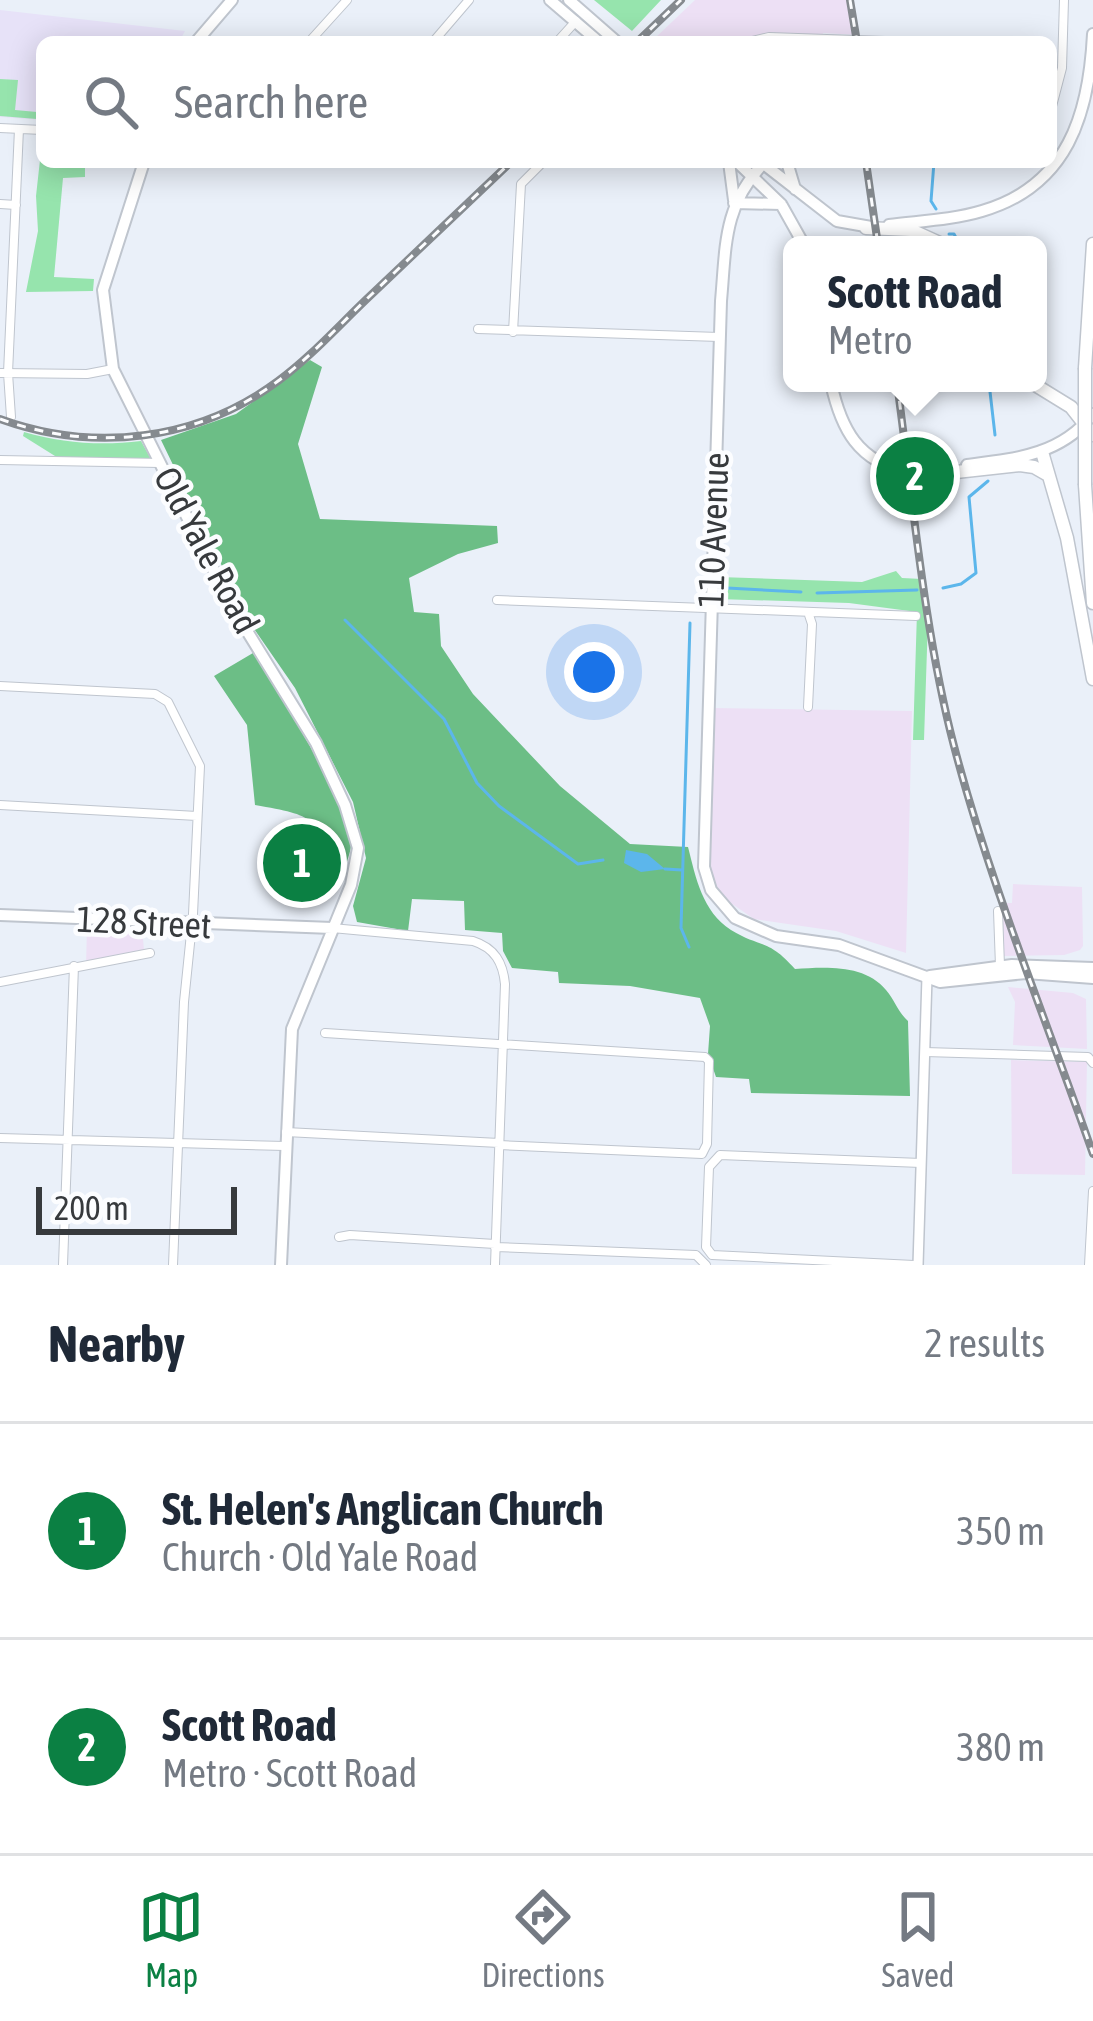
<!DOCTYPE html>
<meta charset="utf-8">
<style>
:root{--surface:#fff;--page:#f2f2f3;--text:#1f2937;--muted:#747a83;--line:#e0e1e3;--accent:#0b8043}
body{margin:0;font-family:"Asap Condensed",sans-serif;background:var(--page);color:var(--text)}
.scale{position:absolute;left:36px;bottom:30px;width:201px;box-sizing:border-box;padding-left:12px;border:6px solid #373a3d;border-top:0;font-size:33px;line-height:42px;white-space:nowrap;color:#373a3d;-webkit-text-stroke:9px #fcfdff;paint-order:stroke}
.you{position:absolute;left:594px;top:672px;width:42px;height:42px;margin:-30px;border:9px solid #fff;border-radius:50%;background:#1a73e8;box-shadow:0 0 0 18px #1a73e833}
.badge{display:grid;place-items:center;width:78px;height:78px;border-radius:50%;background:var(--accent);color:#fff;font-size:39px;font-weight:700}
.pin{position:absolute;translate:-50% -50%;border:6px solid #fff;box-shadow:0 3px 12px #0006}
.popup{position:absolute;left:783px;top:236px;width:264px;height:156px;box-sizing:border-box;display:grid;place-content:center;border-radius:18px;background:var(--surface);filter:drop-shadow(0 3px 9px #0005);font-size:39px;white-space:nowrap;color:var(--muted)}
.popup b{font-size:45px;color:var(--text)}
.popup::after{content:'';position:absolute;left:50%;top:100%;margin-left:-24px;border:24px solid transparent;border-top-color:var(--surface)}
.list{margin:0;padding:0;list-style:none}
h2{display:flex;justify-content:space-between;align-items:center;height:156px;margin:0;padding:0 48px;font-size:51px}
h2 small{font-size:39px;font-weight:400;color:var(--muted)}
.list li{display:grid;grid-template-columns:78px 1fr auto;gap:36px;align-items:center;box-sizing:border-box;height:216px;padding:0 48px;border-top:3px solid var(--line)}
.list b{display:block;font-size:45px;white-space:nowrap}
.list p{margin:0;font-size:39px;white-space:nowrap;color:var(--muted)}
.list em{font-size:39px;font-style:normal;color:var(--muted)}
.icon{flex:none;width:66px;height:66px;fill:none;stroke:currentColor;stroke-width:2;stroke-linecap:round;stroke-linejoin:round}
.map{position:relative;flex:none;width:1093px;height:1265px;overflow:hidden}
.search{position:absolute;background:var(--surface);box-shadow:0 6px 30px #0003;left:36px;right:36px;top:36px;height:132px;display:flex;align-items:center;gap:30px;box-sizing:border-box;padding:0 42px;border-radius:18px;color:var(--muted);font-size:45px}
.sheet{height:588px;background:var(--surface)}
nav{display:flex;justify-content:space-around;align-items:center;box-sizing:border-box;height:168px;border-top:3px solid var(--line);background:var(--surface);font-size:33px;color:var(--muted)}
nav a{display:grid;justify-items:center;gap:6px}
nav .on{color:var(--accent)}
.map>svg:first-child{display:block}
.commercial{fill:#ede0f5}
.education{fill:#e7e2f8}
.green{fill:#96e4ad}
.forest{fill:#6cbe86}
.water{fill:#5cb6eb}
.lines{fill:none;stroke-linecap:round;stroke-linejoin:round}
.stream{stroke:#5cb6eb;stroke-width:3}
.minor-casing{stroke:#bfc5ce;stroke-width:10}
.tertiary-casing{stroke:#bfc5ce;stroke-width:12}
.secondary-casing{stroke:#bfc5ce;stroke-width:14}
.primary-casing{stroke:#bfc5ce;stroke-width:15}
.minor{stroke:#fff;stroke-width:8}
.tertiary{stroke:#fff;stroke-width:9}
.secondary{stroke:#fff;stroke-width:10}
.primary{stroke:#fff;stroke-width:12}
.rail-casing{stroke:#858a8f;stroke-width:8}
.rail{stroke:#fcfdff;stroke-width:3;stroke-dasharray:9;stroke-linecap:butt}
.primary-bridge-casing{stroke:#bfc5ce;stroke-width:15;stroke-linecap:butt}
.primary-bridge{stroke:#fff;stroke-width:12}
.labels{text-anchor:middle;stroke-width:9;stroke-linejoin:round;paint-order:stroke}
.street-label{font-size:36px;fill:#373a3d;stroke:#fcfdff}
</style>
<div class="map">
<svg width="1093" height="1265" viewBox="0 0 1093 1265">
<rect width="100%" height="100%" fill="#eaf0f9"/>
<path class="commercial" d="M695,0h159l5,35 -36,-2 -2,9 -168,-2z
M712,708l200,3 -6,242 -70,-22 -82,-12 -29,-20 -12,-18 -5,-23z
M1013,884l69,3 1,59 -3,4 -16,5 -60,1 -3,-53h11z
M87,926l55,2 2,22 -58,16z
M1008,987l65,6 13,6 1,50 -74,-4 2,-43z
M1011,1060l76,2 -2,113 -73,-1z"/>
<path class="education" d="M0,10l185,21 -6,11h-137v78l-42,-3z"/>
<path class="green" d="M594,0h67l-29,31z
M0,79l18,1 -3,30 22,2v7l-37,-3z
M42,142v20h43v15l-22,1 -9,99 40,2 -1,12 -67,1 12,-61 -2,-35z
M24,432c39,11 76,14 117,9l10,18 -88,2 -40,-25z
M896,571l6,7 20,1 6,40 -4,121h-11l4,-128 -68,-9 -131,-4 1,-22 143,5z"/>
<path class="forest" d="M310,360l12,7 -24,77 22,75 177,7 1,17 -40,11 -49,24 5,34 25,2 2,32 32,48 87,92 70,58 58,3c8,31 14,64 43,83 29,18 37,8 64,39 30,-2 70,-5 91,21 9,10 11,21 22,31l2,75 -159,-3 -2,-14 -33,-2 -8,-23 2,-28 -10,-28 -70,-12 -71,-3 -1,-11 -46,-4 -9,-17 -1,-18 -37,-3 -1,-29 -52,-2 -4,32 -51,-9 -4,-16 13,-48 -13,-56 -58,-114 -47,-68 -87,-180 75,-26z
M253,653c25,38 95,148 98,191 0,8 -5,19 -7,27 -31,-55 -27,-55 -89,-66l-8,-80 -33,-49z"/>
<path class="water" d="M626,850l21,4 18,15 -24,3 -17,-9z"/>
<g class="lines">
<path class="stream" d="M934,162l-3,39 5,8
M949,234h5l6,11
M989,383l6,52
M727,588l74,4
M943,588l18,-4 15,-11 -7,-76 19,-16
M817,593l100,-3
M345,620l99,99 33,64 22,23 79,58 25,-4
M665,869l17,1
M689,947l-8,-19 9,-305"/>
<g class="minor-casing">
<path id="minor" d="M309,42l38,-42
M433,42l36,-42
M557,42l19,-21
M748,42l21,-5 145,5
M1051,110l11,-42 2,-68
M0,128l42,2
M0,204l16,1
M478,329l241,8
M513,332l8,-148 22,-22
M0,373l87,1 26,-5
M11,417l-3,-44 11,-244
M0,460l160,3
M497,600l419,16
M808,612l4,12 -4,83
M0,686l155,8 13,8 32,64 -7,148 -9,88 -11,263
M0,805l197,11
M998,911l2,55
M332,928l141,13c22,7 30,22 32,43l-10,281
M0,982l150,-29
M325,1033l380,24 4,4 -2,83 -5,10 -203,-9
M925,1052l163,5 5,6
M286,1132l213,11
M0,1138l285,8
M339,1237l11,-2 145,9
M495,1247l201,8 10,10
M63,1265l11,-299
M914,1265l-202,-10 -6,-8 3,-80 11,-12 201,8
M1089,1265l4,-74"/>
</g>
<g class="tertiary-casing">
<path id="tertiary" d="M918,1265l9,-288"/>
</g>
<g class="secondary-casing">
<path id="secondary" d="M550,0l49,42
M569,0l48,42
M196,42l36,-42
M144,162l-41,128 10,79 118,236 85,138 29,62 13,43 -7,37 -59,144 -11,236
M729,162l5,38
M737,162l44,42 23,41
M761,162l76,59 34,6
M787,162l8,27
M763,164c-40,42 -37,82 -42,137l-17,566 7,23 24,28 41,18 63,9 101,37 86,-9 67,5
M734,203l47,1
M889,225c31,-4 63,-5 93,-14 86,-25 107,-97 111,-177
M831,383c10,46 27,79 77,89
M967,465c48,-6 94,-10 126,-51
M0,915l332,13
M930,976l82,-11 81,3"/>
</g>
<g class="primary-casing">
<path id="primary" d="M866,228l45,2 33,15
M1085,368l8,-124
M1032,383l39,24 22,28
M1042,452l25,86 26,141
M927,471l11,3 82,-9 14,2 14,8
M1085,485l8,118"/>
</g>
<use href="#minor" class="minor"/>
<use href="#tertiary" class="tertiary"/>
<use href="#secondary" class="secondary"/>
<use href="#primary" class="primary"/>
<g class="rail-casing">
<path id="rail" d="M850,0l7,42
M637,42l44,-42
M866,162l12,83
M897,383c16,118 27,248 57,363 36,138 92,273 139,408
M0,419c94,34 197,22 278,-38 34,-25 63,-58 94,-87 46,-44 93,-88 139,-132"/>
</g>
<use href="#rail" class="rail"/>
<g class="primary-bridge-casing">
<path id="primary-bridge" d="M1085,485v-117"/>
</g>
<use href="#primary-bridge" class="primary-bridge"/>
</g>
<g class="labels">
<g class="street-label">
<text transform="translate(713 530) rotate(-88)" y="13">110 Avenue</text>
<text transform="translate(207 550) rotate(62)" y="13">Old Yale Road</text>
<text transform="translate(144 922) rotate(3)" y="13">128 Street</text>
</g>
</g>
</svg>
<div class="scale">200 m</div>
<div class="you"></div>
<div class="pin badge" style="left:302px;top:863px">1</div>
<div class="pin badge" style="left:915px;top:476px">2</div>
<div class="popup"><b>Scott Road</b>Metro</div>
<div class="search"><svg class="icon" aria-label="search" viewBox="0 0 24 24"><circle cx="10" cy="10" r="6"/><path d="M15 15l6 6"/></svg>Search here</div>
</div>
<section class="sheet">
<h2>Nearby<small>2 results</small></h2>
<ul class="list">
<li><span class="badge">1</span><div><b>St. Helen's Anglican Church</b><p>Church · Old Yale Road</p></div><em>350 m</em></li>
<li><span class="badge">2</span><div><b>Scott Road</b><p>Metro · Scott Road</p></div><em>380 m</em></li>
</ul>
</section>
<nav>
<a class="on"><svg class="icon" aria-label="map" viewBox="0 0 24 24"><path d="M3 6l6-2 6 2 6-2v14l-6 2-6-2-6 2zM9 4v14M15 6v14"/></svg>Map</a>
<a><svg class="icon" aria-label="directions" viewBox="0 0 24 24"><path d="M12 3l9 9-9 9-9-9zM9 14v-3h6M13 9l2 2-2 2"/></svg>Directions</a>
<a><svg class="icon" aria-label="saved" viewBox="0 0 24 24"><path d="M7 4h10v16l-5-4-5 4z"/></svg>Saved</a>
</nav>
